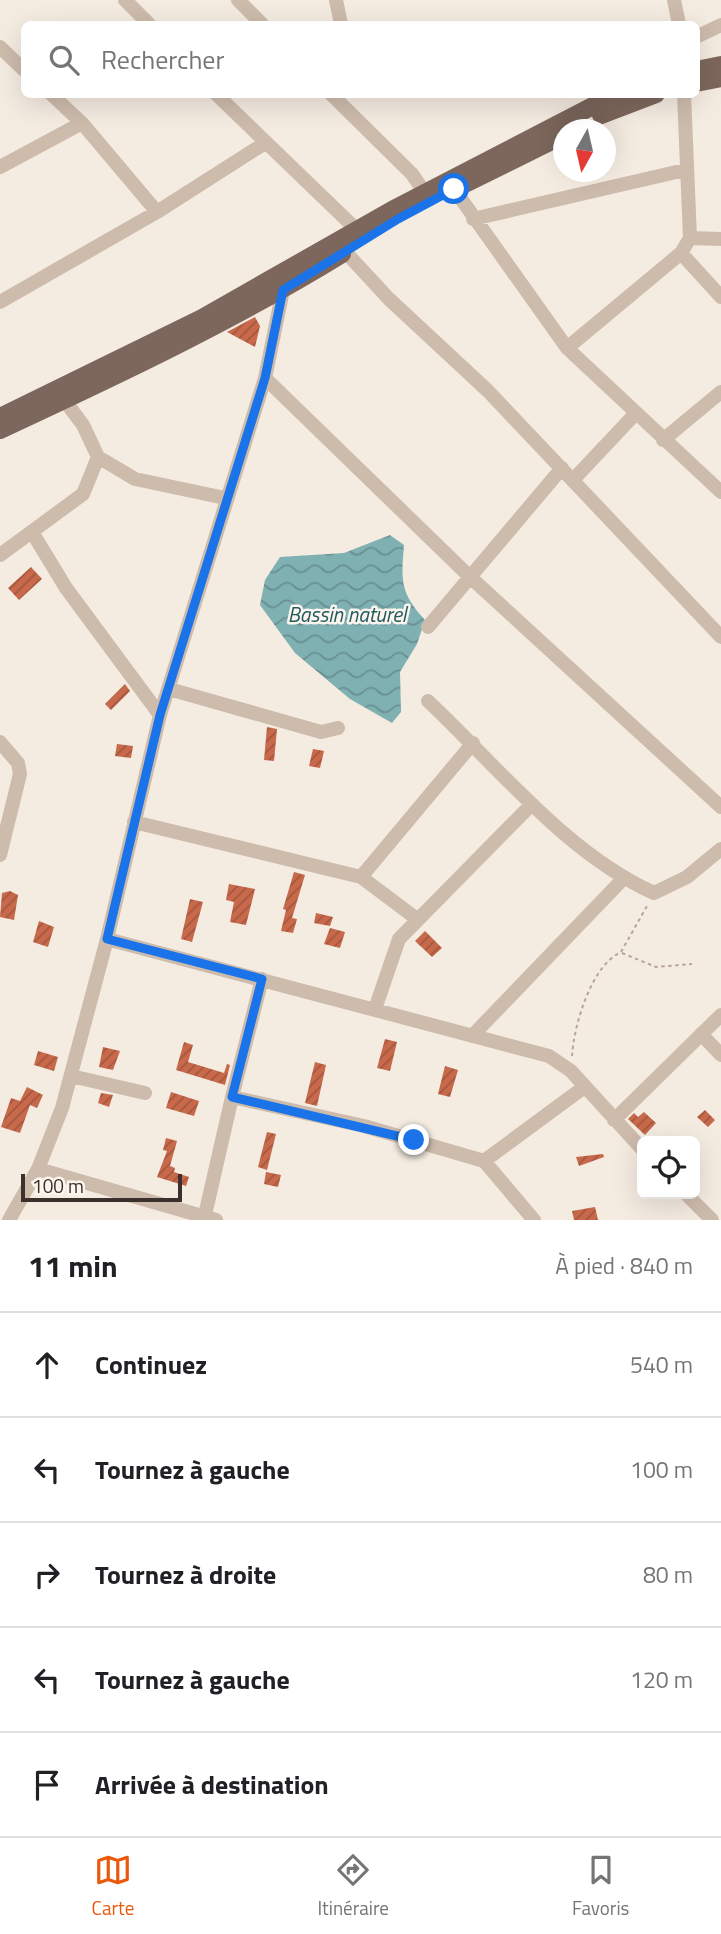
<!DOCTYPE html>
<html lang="fr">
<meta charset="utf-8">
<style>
:root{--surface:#fff;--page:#f2f2f2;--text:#202124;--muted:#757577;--line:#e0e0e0;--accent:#ea580c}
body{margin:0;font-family:"Titillium Web",sans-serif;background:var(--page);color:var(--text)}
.controls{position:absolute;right:21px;bottom:21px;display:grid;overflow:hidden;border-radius:10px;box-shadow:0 7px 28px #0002}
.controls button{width:63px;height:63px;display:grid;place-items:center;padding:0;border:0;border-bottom:2px solid var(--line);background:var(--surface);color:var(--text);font:35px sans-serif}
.compass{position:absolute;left:553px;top:119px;width:63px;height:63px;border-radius:50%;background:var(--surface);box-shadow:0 7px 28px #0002;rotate:188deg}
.scale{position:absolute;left:21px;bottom:18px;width:161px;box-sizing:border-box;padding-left:7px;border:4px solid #3b302b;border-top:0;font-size:19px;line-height:24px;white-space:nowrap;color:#3b302b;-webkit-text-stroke:5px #fbf5ee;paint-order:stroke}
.stop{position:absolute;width:21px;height:21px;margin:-16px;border:5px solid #1a73e8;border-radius:50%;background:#fff}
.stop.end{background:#1a73e8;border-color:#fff;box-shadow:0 2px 7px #0008}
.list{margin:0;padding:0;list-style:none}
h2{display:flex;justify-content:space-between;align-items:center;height:91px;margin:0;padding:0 28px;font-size:30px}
h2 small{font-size:23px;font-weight:400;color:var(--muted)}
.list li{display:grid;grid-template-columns:46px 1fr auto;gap:21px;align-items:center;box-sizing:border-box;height:105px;padding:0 28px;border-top:2px solid var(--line)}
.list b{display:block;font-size:26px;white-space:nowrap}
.list em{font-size:23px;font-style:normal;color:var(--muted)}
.icon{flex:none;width:38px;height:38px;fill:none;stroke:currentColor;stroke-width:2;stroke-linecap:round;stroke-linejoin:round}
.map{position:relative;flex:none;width:721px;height:1220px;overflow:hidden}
.search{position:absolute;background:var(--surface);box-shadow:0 7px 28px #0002;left:21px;right:21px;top:21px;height:77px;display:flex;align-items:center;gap:18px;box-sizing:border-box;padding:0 24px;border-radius:10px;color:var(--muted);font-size:26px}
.sheet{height:616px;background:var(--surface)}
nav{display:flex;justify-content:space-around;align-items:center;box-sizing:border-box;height:98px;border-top:2px solid var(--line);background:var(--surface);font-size:19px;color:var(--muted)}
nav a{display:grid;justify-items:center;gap:4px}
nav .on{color:var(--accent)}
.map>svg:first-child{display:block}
.water{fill:url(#water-waves)}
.building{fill:url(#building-hatch)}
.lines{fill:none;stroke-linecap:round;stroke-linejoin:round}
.path{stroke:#b9a596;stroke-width:2;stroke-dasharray:3.5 3.5;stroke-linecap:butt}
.minor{stroke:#cdbbac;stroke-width:14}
.major{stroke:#7d675c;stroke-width:18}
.route{stroke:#1a73e8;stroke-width:9}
.labels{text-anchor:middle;stroke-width:5;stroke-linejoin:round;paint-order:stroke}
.water-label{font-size:21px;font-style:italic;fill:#1f5a5e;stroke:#fbf5ee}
</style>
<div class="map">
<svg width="721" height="1220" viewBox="0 0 721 1220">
<defs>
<pattern id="water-waves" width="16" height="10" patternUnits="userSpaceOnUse" patternTransform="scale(1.75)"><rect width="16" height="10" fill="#7fb0b2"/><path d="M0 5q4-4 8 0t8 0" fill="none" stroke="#699091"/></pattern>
<pattern id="building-hatch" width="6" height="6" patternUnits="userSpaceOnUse" patternTransform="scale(1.75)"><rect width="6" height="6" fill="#c8694b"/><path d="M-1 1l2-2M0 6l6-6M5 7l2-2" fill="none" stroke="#a4573f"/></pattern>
</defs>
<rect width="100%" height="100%" fill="#f4ebe1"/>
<path class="water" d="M390,535l14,10c-3,35 -4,48 21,75l-8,24 -17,28 1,40 -9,11 -42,-24 -55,-46 -35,-48 5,-25 15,-23 64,-4z"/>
<path class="building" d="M255,317l5,9 -5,21 -28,-15z
M31,567l11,12 -23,21 -11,-12z
M125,684l5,7 -19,19 -6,-6z
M267,727l10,2 -3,32 -10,-1z
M117,744l16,2 -2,12 -16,-2z
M313,749l11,2 -4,17 -11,-2z
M294,872l11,3 -13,43 5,1 -4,14 -12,-2 5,-21 -3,-1z
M229,884l26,5 -9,36 -16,-3 4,-20 -8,-2z
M10,891l8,4 -4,25 -14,-3 2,-24z
M190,899l13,3 -11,40 -11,-3z
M316,913l17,4 -3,9 -16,-3z
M39,921l15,6 -6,20 -15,-5z
M330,928l15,4 -5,16 -16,-4z
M425,931l17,17 -10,9 -17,-16z
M385,1039l12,3 -7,29 -13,-3z
M184,1042l9,3 -5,17 36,11 3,-9 3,1 -5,20 -49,-15z
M103,1047l17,4 -7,19 -14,-3z
M38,1051l20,6 -4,14 -20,-6z
M315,1062l11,3 -9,41 -12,-3z
M445,1066l13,4 -8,27 -12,-3z
M27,1087l16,8 -6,13 -7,-3 -10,28 -19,-6 10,-29 9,3z
M171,1092l28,9 -5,15 -28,-8z
M101,1093l12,2 -4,12 -11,-4z
M705,1110l10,10 -7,7 -11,-10z
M644,1112l12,11 -11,12 -17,-16 6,-6 4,4z
M267,1132l9,2 -9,36 -9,-3z
M166,1138l11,3 -7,25 5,2 -1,4 15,5 -3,9 -29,-9 10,-26 -4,-1z
M603,1154l1,3 -25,9 -3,-9z
M266,1172l15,3 -3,12 -14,-3z
M595,1207l3,13h-24l-2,-9z"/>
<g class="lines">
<path class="path" d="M622,953l34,14 36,-3
M572,1056c2,-31 19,-90 49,-104l26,-46"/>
<path class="minor" d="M125,0l24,24
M238,0l24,24
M336,0l5,24
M674,0l5,24
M696,37l25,-12
M0,47l24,23
M51,94l31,29 75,89
M216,94l142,137
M331,94l81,80 13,19
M684,94l6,144 -9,15 40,44
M0,167l82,-44
M454,189l113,159 154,144
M473,219l212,-49
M690,238l31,1
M339,245l50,54 99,92 233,246
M0,302l157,-90 108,-69
M567,348l114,-95
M265,378l204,198 252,231
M65,401l18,24 15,32 37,22 90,19
M663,440l58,-48
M573,480l62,-66
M32,532l34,56 94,127
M0,555l83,-61 15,-37
M428,627l134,-159
M169,689l152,43 17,-4
M428,701c69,65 139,153 226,192l33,-16 34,-28
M0,742l18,21 2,11 -20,81
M134,822l227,55 56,42
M361,877l112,-134
M107,939l442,117 22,15 71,78
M375,1009l24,-70 133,-135
M701,1034l20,21
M472,1036l151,-157
M71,1076l74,17
M232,1097l30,-118
M614,1120l107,-105
M484,1161l99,-73
M38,1169l178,51
M686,1194l26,26
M205,1215l27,-118 132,29 120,35 50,59
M9,1220l29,-51 24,-61 45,-169 53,-224 105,-337 18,-88"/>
<path class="major" d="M696,70l25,-5
M696,83l25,-5
M601,115l55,-21
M467,183l97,-48
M0,417l202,-99 190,-108 224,-116
M0,430c116,-54 233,-109 342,-176"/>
</g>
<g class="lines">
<path class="route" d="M414,1140l-182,-43 30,-118 -155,-40 53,-224 105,-337 18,-88 115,-71 56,-30"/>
</g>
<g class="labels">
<g class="water-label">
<text x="347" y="622">Bassin naturel</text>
</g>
</g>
</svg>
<div class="controls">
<button><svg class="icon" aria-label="locate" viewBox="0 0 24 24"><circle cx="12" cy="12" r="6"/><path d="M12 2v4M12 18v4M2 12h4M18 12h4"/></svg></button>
</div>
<svg class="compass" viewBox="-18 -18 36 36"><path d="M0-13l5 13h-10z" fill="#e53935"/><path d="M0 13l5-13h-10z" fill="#757577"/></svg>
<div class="scale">100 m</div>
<div class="stop" style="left:454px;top:189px"></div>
<div class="stop end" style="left:414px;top:1140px"></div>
<div class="search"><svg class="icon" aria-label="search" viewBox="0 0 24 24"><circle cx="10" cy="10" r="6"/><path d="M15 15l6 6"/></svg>Rechercher</div>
</div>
<section class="sheet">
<h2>11 min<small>À pied · 840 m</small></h2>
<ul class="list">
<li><svg class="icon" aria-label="ahead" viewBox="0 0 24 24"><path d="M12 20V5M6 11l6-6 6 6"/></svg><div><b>Continuez</b></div><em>540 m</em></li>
<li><svg class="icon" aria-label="left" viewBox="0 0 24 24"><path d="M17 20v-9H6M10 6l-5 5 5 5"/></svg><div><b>Tournez à gauche</b></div><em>100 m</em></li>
<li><svg class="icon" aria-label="right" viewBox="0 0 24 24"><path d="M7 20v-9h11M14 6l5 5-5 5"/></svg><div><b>Tournez à droite</b></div><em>80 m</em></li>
<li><svg class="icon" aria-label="left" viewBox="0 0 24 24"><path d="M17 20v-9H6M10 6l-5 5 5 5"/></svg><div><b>Tournez à gauche</b></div><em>120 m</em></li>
<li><svg class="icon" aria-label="arrive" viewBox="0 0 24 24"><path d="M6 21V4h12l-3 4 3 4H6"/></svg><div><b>Arrivée à destination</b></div></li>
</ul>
</section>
<nav>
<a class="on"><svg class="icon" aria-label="map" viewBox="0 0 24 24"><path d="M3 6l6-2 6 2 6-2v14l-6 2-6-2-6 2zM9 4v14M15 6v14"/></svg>Carte</a>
<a><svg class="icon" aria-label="directions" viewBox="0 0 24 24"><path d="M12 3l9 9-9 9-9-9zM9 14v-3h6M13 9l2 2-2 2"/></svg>Itinéraire</a>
<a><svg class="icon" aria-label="saved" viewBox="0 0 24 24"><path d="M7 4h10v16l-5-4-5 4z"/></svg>Favoris</a>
</nav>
